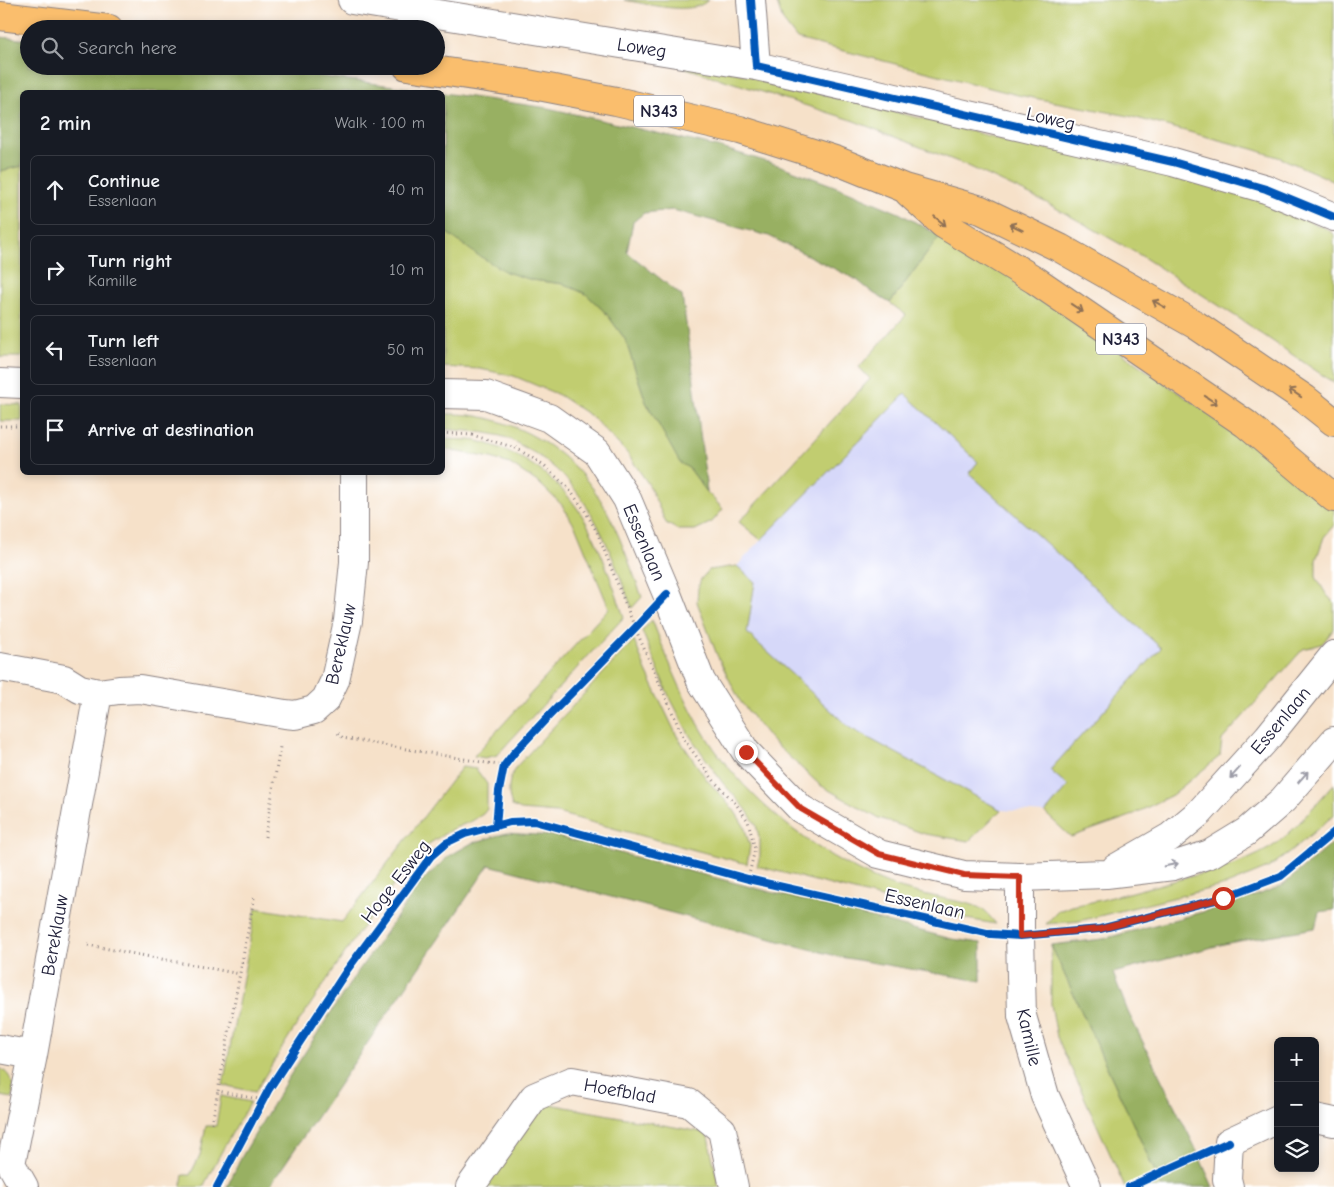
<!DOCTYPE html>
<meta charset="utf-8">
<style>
:root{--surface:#171b24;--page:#20242c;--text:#f1f3f6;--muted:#9ea1a6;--line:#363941}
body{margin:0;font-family:"Comic Neue",sans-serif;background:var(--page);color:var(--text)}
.controls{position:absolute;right:15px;bottom:15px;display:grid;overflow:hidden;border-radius:8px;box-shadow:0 2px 8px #0003}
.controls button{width:45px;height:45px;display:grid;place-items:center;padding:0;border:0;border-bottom:1px solid var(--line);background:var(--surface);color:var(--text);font:25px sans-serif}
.stop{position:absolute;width:15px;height:15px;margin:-11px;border:4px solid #c8321e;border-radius:50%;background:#fff}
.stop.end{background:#c8321e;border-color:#fff;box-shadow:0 1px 5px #0008}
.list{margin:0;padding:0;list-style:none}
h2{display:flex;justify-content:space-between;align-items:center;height:65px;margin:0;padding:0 20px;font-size:21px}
h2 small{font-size:16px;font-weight:400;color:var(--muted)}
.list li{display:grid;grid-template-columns:32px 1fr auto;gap:15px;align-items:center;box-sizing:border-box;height:70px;margin:0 10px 10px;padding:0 10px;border:1px solid var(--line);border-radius:8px}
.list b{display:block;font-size:19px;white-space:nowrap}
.list p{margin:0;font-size:16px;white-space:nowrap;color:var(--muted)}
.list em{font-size:16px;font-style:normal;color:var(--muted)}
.icon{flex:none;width:28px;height:28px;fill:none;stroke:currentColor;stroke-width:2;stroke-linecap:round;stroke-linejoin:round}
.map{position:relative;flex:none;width:1334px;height:1187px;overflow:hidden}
.search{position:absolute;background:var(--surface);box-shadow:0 2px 8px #0003;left:20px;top:20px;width:425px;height:55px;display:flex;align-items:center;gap:12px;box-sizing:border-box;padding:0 18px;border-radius:28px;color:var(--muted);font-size:19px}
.panel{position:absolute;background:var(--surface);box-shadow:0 2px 8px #0003;left:20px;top:90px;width:425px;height:385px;border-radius:8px}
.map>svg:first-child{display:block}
.built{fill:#d6d8f9}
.green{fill:#c1cd6f;stroke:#727855}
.forest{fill:#98b062;stroke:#5d694e}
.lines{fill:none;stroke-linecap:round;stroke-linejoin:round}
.minor-casing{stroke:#8c8282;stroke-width:30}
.tertiary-casing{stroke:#8c8282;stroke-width:30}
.primary-casing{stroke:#8c8282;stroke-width:30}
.path{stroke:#8c8282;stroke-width:3;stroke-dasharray:1 4;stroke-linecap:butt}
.minor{stroke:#fff;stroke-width:28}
.tertiary{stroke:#fff;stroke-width:28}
.primary{stroke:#fabe6d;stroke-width:28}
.cycleway-casing{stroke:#fff;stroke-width:11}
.cycleway{stroke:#0057b8;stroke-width:8}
.oneway{stroke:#8e7054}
.oneway2{stroke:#9c9ca7}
.route{stroke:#c8321e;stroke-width:6}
.labels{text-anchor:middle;stroke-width:4;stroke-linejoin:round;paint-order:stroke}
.shield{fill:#fff;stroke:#646476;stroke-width:1}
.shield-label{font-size:18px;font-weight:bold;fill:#22223b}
.street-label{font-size:19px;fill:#22223b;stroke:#fff}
</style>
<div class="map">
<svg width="1334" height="1187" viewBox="0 0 1334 1187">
<rect width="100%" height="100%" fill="#fff"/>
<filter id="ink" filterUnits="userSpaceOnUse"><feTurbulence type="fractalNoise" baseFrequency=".02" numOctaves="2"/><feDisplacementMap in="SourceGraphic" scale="10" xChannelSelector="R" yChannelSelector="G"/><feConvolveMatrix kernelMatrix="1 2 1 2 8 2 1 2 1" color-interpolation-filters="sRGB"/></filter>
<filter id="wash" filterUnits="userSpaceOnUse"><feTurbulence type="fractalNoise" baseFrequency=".0096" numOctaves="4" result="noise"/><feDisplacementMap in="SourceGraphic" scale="20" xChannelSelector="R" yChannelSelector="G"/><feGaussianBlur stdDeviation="1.12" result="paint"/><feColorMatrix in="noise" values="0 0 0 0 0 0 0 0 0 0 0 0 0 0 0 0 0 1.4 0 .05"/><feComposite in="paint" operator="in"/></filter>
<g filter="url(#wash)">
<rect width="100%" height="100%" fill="#f6e1c9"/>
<path class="built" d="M905,394l74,69 -9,10 191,175 -111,122 18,16 -23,27 -44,-3 -151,-82 -103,-95 8,-51 -18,-16 24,-26z"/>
<path class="green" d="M624,0h84c-15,17 -64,3 -84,0z
M776,0h558v181l-53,-23 -28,-9 -124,-33 -111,-21 -221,-56 -14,-18z
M652,52l300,74 55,15 112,21 94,23 51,17 61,26 9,6v149l-94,-64 -100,-64 -95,-53 -79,-37 -117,-46 -176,-55z
M22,166v191h-22v-186z
M442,230l90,50 32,4 22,10 20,19 19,26 21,63 34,60 10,7 17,23 16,17 -11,13 -17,8h-17l-12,-7 -17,-38 -22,-32 -36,-37 -32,-21 -45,-19 -34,-7 -37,-2z
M940,236l67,38 227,157 100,78v16l-10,12 -8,23v17l10,17 8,9v26l-12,15 -19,5 -81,91 -2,16 -48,39 -44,22 -57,20 -26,-24 23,-27 -18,-16 111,-122 -192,-175 9,-11 -73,-68 -144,146 -22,-18 131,-143 -11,-12 47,-52 -16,-12z
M0,404l22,1v16h-22z
M442,414c12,0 24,0 35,2 59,11 108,48 134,103 12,25 21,52 31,78l-10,11c-24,-62 -44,-128 -108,-161 -6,-3 -11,-7 -17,-9 -21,-7 -43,-7 -64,-9z
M442,439c12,1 24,0 35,2 47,11 87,41 110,83 16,29 26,62 37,93l-127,138 -12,3 -11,-2 135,-148 -33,-80 -14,-23 -23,-22 -29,-19 -19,-6 -48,-9z
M737,566l18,16 -8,51 103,95 151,82 -32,31 -44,-7 -49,-17 -56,-32 -49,-45 -31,-39 -23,-46 -20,-53 1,-14 3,-9 8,-9z
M652,620c14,35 28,70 46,103 39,70 116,132 190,161 19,7 39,11 59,15 12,3 26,4 36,11 5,4 9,9 13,14l-41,-7 -198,-51 3,-10v-15l-4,-16 -10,-16 -24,-27 -32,-46 -22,-42 -26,-63z
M634,640l12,31 31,65 30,44 27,30 10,16 6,20 -3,18 -190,-51 -36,-3 -9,-4c-5,-12 -4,-28 4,-39z
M462,767l14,2 11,15v25l-4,5 -11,7 -20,8 -25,16 -17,18 -53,72 -67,100 -35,57 -32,-7 33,-177 86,14z
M1334,784v31l-45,38 -21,15 -39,16 -150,37 -33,3 12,-13 14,-5 29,-6 126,-33c15,-5 29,-11 43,-19 23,-14 45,-44 64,-64z
M1051,945l111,242h-37l-68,-150 -6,-33z
M0,1068c12,7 14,17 13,30l-13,-2z
M221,1096l29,6 -27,47 -20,38h-22l2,-12h7l10,-20 6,-29h10z
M544,1103l163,30 12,54h-235z"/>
<path class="forest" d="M0,37l29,3v26h216l192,26h-415v74l-22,5z
M443,93l105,15 170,39 63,19 64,24 54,23 41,23 -50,67 -17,-10 -16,-13 -88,-44 -96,-26 -29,3 -11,9 -6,30 55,44 10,69 15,127 -17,-23 -10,-6 -34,-61 -21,-63 -19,-26 -20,-19 -22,-10 -32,-4 -26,-8 -30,-18 -33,-24z
M506,833l48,3 398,103 29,4v38l-141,-24 -351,-92 -220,322h-42l14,-29 46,-78 67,-103 69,-97 26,-24 23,-13z
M1331,844l3,4v62l-15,2 -4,16 -87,15 -115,30 15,39 66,133 19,42h-51l-111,-242 52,-6 129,-35 50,-18z"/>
</g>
<g filter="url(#ink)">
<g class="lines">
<g class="minor-casing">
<path id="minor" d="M352,0l404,66 417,96 93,27 68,28
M751,0l5,66
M0,667l64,12 16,10 18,4 21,-3 21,-1 145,25 10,1 19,-5 12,-11 9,-19 13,-59 6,-59v-90
M1020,877v59l2,80 23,80 42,91
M0,1049l33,6 65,-362
M1315,1118l19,4
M24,1187l-13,-23 22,-109
M470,1187l64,-90 38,-16 117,22 33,27 12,57
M1229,1187l-2,-8 2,-37 49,-23"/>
</g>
<g class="tertiary-casing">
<path id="tertiary" d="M0,383l22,1
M442,394l44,1 63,23 48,34 30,47 40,95 34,87 45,71 55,57 78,45 85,21 56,2 86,-3 67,-8 37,-12 36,-22 37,-32 51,-59
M1116,868l54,-31 30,-25 68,-75 66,-82"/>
</g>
<g class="primary-casing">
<path id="primary" d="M0,16l109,13
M407,66l121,18 88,17 124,29 95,30 69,28 77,22 79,38 136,77 109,74 29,23
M909,193l34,31 92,56 211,144 88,74"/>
</g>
<path class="path" d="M0,426h22
M442,433l30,2 44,13 28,17 24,23 16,21 13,23 38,96 50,113 30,41 21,22 12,17 7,28 -7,30
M338,733l5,5 161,28
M265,837l15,-90
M254,898l-36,193 45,9
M88,945l152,29
M212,1123l6,-32"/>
<use href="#minor" class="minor"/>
<use href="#tertiary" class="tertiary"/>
<use href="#primary" class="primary"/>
<g class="cycleway-casing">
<path id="cycleway" d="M751,0l5,66 417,96 93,27 68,28
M496,826l3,-35 5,-25 10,-13 31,-33 90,-92 32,-34
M217,1187l52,-98 78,-119 84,-114 15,-13 19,-9 45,-12 24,-1 214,58 243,55 29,2 80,-7 123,-31 58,-22 53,-44
M1129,1187l100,-45"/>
</g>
<use href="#cycleway" class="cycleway"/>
</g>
<defs><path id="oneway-shaft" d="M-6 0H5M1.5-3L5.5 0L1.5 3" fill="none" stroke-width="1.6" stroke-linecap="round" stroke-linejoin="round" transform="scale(1.25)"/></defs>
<g class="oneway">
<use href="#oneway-shaft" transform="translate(940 221) rotate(39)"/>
<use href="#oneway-shaft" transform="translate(1016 227) rotate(-154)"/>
<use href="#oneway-shaft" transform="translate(1159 304) rotate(-151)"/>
<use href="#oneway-shaft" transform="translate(1077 308) rotate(34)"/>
<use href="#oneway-shaft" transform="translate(1295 393) rotate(-146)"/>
<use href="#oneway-shaft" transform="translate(1211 400) rotate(34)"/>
</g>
<g class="oneway2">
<use href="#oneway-shaft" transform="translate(1235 773) rotate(132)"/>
<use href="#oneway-shaft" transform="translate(1303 777) rotate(-49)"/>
<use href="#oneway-shaft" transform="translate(1171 865) rotate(-12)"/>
</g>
</g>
<g class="lines" filter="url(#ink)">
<path class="route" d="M746,752l55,57 78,45 85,21 56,2v59l80,-7 123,-31"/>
</g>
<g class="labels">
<g class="shield">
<rect x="634" y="95.5" width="50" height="31" rx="4"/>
<rect x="1096" y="323.5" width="50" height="31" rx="4"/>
</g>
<g class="shield-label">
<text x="659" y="117">N343</text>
<text x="1121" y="345">N343</text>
</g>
<g class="street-label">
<text transform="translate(642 47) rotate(9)" y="7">Loweg</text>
<text transform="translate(1051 118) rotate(13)" y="7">Loweg</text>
<text transform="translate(645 542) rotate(67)" y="7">Essenlaan</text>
<text transform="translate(340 644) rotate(-77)" y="7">Bereklauw</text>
<text transform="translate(1280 720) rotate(-50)" y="7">Essenlaan</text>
<text transform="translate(395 881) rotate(-52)" y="7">Hoge Esweg</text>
<text transform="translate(925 903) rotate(13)" y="7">Essenlaan</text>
<text transform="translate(54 935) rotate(-80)" y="7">Bereklauw</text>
<text transform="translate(1030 1037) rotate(77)" y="7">Kamille</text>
<text transform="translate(620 1090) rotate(10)" y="7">Hoefblad</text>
</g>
</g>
</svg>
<div class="controls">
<button>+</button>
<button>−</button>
<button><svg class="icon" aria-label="layers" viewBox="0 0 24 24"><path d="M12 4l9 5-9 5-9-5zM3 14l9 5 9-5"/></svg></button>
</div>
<div class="stop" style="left:1223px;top:898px"></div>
<div class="stop end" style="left:746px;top:752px"></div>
<div class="search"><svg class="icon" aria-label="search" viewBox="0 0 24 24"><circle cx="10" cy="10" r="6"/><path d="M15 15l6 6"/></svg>Search here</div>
<section class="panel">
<h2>2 min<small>Walk · 100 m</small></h2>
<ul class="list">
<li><svg class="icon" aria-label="ahead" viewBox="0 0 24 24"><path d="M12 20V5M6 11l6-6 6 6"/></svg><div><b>Continue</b><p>Essenlaan</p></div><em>40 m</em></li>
<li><svg class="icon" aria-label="right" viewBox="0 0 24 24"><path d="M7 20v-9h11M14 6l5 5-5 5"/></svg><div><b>Turn right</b><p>Kamille</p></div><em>10 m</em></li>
<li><svg class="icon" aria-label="left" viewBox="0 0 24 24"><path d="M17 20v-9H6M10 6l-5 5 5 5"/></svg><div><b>Turn left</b><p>Essenlaan</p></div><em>50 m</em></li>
<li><svg class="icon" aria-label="arrive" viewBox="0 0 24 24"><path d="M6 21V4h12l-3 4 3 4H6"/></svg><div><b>Arrive at destination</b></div></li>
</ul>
</section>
</div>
